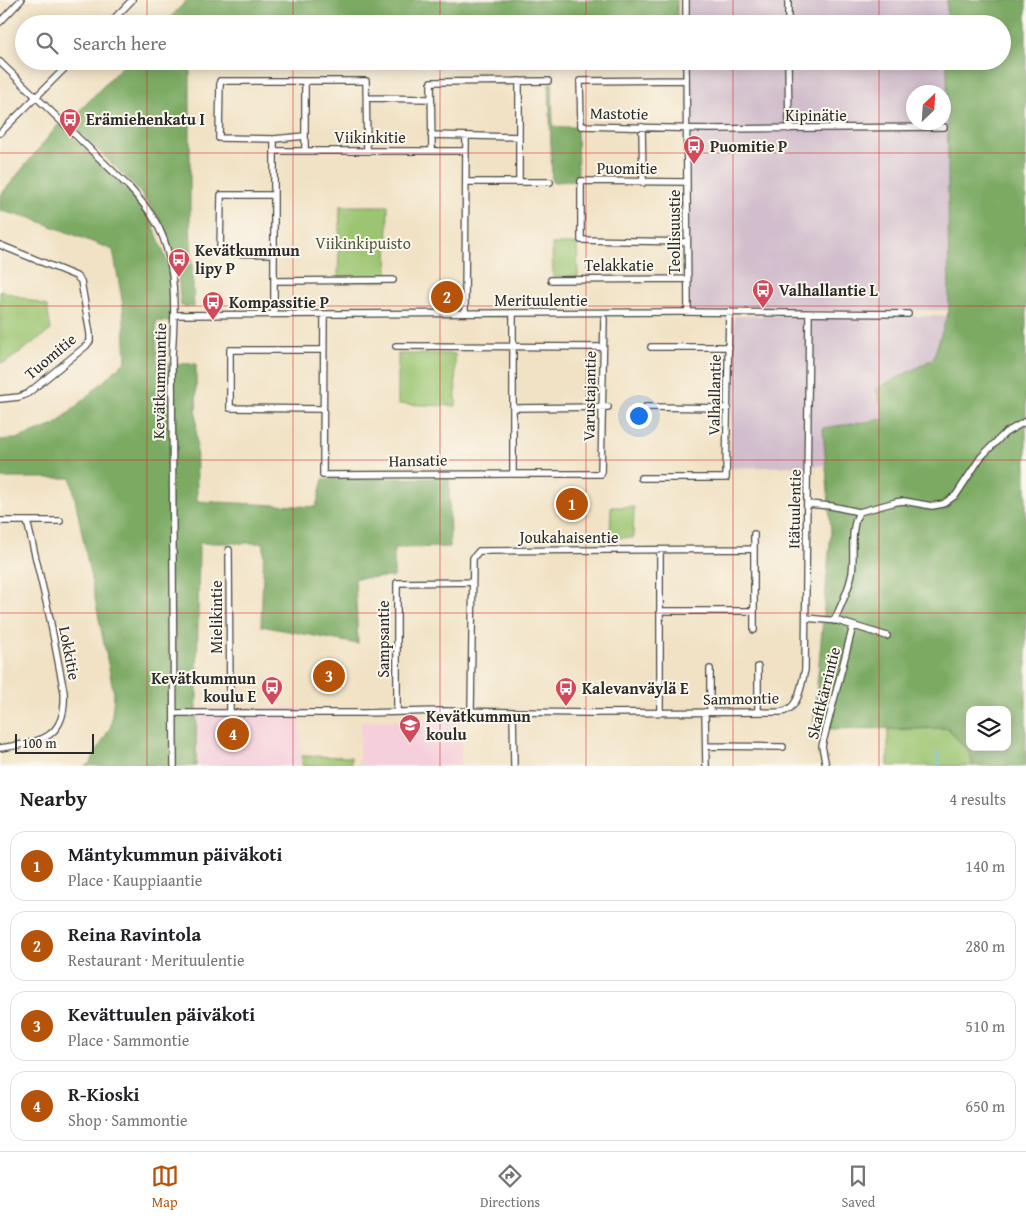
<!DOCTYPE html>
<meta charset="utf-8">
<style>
:root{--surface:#fff;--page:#f6f6f6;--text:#202124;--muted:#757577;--line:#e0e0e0;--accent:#b45309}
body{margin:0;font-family:"Gentium Book Plus",serif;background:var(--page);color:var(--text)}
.controls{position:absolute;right:15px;bottom:15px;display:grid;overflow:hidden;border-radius:10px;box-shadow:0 2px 12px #0003}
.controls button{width:45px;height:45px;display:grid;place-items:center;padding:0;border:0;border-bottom:1px solid var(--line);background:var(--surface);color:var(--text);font:25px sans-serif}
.compass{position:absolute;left:906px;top:85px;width:45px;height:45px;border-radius:50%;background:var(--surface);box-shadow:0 2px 12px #0003;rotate:25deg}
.scale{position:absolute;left:15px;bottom:12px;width:79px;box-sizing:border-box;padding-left:5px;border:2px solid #2b2b2b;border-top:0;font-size:14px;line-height:18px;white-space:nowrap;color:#2b2b2b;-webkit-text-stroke:4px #fbf7ec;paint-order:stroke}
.you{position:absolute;left:638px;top:415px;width:18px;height:18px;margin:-12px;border:4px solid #fff;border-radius:50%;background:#1a73e8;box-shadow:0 0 0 8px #1a73e833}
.badge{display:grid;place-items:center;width:32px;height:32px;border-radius:50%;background:var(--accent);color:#fff;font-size:16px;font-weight:700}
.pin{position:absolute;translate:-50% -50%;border:2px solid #fff;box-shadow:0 1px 5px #0006}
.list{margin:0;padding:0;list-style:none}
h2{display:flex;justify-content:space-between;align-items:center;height:65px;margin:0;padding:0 20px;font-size:21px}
h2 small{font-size:16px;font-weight:400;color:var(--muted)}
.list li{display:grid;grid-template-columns:32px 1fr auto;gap:15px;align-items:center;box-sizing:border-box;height:70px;margin:0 10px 10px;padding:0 10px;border:1px solid var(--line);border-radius:15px}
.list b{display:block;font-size:19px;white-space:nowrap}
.list p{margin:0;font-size:16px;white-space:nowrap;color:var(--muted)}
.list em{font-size:16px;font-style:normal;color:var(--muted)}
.icon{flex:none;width:28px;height:28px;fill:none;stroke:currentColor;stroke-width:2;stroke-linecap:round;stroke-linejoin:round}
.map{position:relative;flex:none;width:1026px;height:766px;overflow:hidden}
.search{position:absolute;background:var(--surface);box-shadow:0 2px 12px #0003;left:15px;right:15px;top:15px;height:55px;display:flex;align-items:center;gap:12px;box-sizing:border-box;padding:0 18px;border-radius:28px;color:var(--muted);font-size:19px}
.sheet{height:385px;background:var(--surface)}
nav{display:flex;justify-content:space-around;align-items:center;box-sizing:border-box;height:70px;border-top:1px solid var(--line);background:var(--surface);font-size:14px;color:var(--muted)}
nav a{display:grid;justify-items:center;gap:2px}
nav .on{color:var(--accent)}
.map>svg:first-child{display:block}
.built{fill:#f5cfdb}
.industrial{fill:#d1bdcc;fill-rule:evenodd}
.green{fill:#9bc571;stroke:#63784e}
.forest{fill:#7caa63;stroke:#546a47;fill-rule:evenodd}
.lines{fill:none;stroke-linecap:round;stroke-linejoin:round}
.stream{stroke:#68c1e6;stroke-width:2}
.minor-casing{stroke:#494642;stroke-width:8}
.minor{stroke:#fff;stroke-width:5.5}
.grid{fill:none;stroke:#d62828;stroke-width:1;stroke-opacity:0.55}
.labels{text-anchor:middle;stroke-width:4;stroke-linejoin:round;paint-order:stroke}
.street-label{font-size:16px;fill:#2b2b2b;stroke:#fbf7ec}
.poi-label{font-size:16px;font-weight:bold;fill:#2b2b2b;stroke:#fbf7ec;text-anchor:start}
.park-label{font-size:16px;fill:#4d5940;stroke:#fbf7ec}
</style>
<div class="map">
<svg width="1026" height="766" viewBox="0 0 1026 766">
<rect width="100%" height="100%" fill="#fbf7ec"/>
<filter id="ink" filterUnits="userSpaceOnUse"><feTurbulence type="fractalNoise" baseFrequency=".02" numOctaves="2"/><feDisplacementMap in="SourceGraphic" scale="10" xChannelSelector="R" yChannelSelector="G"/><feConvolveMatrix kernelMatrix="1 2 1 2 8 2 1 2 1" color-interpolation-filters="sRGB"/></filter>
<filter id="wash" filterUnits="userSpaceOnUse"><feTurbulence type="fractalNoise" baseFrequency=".0096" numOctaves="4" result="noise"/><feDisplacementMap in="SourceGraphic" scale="20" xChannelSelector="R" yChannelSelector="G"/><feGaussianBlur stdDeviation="1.12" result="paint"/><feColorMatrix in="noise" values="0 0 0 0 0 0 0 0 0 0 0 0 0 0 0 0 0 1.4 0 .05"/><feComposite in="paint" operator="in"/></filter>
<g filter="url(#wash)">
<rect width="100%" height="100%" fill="#f1e2c5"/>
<path class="built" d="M196,708h105l-1,58h-104z
M459,720l3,46h-103l2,-45z"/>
<path class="industrial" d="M687,0h260v24h-260z
M687,61h260l2,249 -261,1zM914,92h30v30h-30z
M734,316h215l-2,146 -217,6z"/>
<path class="green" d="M340,206h48l-1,75 -49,1z
M552,244h25l1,33h-25z
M0,290l47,16 4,24 -45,32 -6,1z
M398,354h57l1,52 -58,-2z
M611,507h23l-1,31 -23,-1z
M948,728l22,26 3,12h-85v-36z
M302,756l49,1v9h-49z"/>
<path class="forest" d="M187,0h490v24h-513z
M947,0h79v766h-53l-3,-12 -22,-26 -135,1 18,-198 -8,-103 62,-9 -9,-30 57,-30 16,-49 -2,-249h55v-37h-55zM970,710h37v37h-37z
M127,61h63v161l4,85 -13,-1 -4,-41 -16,-44 -26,-35 -66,-64z
M549,83h3l1,44h24l1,54 -26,1z
M59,124l67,65 26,33 18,47 2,42 -2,11 -14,-1 1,39 1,3 38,1 1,137 119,6 7,-28 126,-1 1,69 -56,1v29l-39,1 3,66 -97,-18 3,-83h-65l-3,223h-111l5,-3 21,-37 3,-32 -43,-216h-71v-38l16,-1 39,-14 71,-64 -3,-56 -10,-55 -85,-33 -28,-6v-15z"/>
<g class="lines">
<path class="stream" d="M938,752l1,14"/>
</g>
</g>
<g filter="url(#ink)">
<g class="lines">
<g class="minor-casing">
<path id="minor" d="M686,0v24
M788,0v24
M0,22l21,-22
M109,24l23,-24
M686,61l2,251
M788,61l1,68
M0,62l128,124c9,10 19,21 26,33 24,38 21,94 18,137l2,410
M686,80l-106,1 1,45 129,3 234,-2
M305,81v70
M519,81v101
M367,98l64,1
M642,127l1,56
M0,133l72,-72
M431,135l88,2
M305,136l-31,3 -55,-1 1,-57h146l1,69
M274,151h192
M432,151l-1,-69 117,-1
M466,182h84
M687,242l-106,-2v-59l106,1
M0,245l76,31 5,5 9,53v7l-4,5 -59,48 -8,3 -19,2
M274,254l-54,-1 1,-58h53
M551,280l137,-1
M275,281l118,-1
M465,313l1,-177
M274,314v-175
M174,315l507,-3 227,2
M324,315l-1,160 190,-1v-160
M396,346l207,1
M651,347h78
M646,407l82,1
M513,408l95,-1
M323,409l-93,-1v-58h93
M513,474h88l3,-155
M641,478h85l3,-166
M807,504l24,2 28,6 37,-10 8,-1 28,5 11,-2 13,-9 25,-38 24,-24 21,-12
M0,521h60
M229,550l1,163
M660,550v162
M661,611h93
M806,618l32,3 49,15
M834,621c7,-16 15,-31 18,-48 3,-21 -3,-42 7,-61
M754,630v-96
M710,669v43
M397,711v-128l75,-1
M471,712l2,-154 6,-7 275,-2
M513,712l1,54
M705,712l1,54
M758,712v-45
M174,713h189l79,-2 146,2 192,-1c19,-1 21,-27 25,-42l4,-356
M706,746l77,1
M0,748c39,-6 67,-8 64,-56l-15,-78 -22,-93
M826,766l-4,-20 31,-120"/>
</g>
<use href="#minor" class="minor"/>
</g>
</g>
<path class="grid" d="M147,0v24M293,0v24M440,0v24M586,0v24M733,0v24M879,0v24M147,61v705M293,61v705M440,61v705M586,61v705M733,61v705M879,61v705M0,153h1026M0,306h1026M0,460h1026M0,613h1026"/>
<defs>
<g id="bus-pin" transform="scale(1.125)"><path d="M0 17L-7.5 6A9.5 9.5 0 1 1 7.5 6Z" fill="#d1495b" stroke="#fbf7ec"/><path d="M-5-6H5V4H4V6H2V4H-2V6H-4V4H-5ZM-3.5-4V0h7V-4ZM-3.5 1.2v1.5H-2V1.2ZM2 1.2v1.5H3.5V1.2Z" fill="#fff"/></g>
<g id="school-pin" transform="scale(1.125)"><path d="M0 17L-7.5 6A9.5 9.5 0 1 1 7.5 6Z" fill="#d1495b" stroke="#fbf7ec"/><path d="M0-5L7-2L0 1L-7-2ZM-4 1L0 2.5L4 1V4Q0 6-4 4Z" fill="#fff"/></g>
</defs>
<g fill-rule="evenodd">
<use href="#bus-pin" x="70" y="119"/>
<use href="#bus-pin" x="694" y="146"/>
<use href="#bus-pin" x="179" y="259"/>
<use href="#bus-pin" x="763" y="290"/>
<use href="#bus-pin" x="213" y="302"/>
<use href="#bus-pin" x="272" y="687"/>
<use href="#bus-pin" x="566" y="688"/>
<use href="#school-pin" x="410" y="725"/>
</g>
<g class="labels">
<g class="street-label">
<text transform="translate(619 113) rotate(1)" y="6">Mastotie</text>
<text x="816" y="121">Kipinätie</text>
<text x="370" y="143">Viikinkitie</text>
<text x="627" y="174">Puomitie</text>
<text transform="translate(674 232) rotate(-90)" y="6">Teollisuustie</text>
<text x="619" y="271">Telakkatie</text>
<text x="541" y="306">Merituulentie</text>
<text transform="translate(50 356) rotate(-40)" y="6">Tuomitie</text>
<text transform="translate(159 381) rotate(-89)" y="6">Kevätkummuntie</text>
<text transform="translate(714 395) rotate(-89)" y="6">Valhallantie</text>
<text transform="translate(589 396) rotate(-89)" y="6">Varustajantie</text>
<text transform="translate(418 460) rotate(-1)" y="6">Hansatie</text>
<text transform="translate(794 509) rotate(-89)" y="6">Itätuulentie</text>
<text x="569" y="543">Joukahaisentie</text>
<text transform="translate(216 617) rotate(-90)" y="6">Mielikintie</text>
<text transform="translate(383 639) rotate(-90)" y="6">Sampsantie</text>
<text transform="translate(70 653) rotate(79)" y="6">Lokkitie</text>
<text transform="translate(823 693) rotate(-76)" y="6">Skaftkärrintie</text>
<text transform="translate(741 698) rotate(-1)" y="6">Sammontie</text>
</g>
<g class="poi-label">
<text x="86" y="125">Erämiehenkatu I</text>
<text x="710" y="152">Puomitie P</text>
<text x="195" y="256">Kevätkummun<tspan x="195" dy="18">lipy P</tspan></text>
<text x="779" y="296">Valhallantie L</text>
<text x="229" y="308">Kompassitie P</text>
<text x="256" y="684" text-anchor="end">Kevätkummun<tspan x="256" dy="18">koulu E</tspan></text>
<text x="582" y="694">Kalevanväylä E</text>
<text x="426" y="722">Kevätkummun<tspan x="426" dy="18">koulu</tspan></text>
</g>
<g class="park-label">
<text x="363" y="249">Viikinkipuisto</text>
</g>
</g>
</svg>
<div class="controls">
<button><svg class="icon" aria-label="layers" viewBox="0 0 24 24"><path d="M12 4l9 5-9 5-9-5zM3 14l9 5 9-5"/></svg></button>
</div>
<svg class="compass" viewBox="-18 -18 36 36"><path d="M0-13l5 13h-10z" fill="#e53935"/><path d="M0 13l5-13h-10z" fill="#757577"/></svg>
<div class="scale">100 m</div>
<div class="you"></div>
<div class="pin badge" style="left:572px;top:504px">1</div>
<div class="pin badge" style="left:447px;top:297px">2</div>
<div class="pin badge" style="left:329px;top:676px">3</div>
<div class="pin badge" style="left:233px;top:734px">4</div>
<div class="search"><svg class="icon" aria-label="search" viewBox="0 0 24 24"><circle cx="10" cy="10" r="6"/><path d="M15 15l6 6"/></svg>Search here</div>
</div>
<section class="sheet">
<h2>Nearby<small>4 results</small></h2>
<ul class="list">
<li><span class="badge">1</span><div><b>Mäntykummun päiväkoti</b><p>Place · Kauppiaantie</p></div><em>140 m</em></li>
<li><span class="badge">2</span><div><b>Reina Ravintola</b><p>Restaurant · Merituulentie</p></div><em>280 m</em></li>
<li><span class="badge">3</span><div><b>Kevättuulen päiväkoti</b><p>Place · Sammontie</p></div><em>510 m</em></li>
<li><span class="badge">4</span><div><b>R-Kioski</b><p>Shop · Sammontie</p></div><em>650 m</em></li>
</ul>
</section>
<nav>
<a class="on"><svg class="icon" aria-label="map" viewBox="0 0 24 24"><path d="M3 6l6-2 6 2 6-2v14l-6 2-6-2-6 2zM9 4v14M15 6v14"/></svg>Map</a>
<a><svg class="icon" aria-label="directions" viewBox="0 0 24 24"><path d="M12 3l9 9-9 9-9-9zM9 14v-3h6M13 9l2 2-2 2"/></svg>Directions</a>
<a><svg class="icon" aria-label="saved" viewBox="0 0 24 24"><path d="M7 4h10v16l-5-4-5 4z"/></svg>Saved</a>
</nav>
